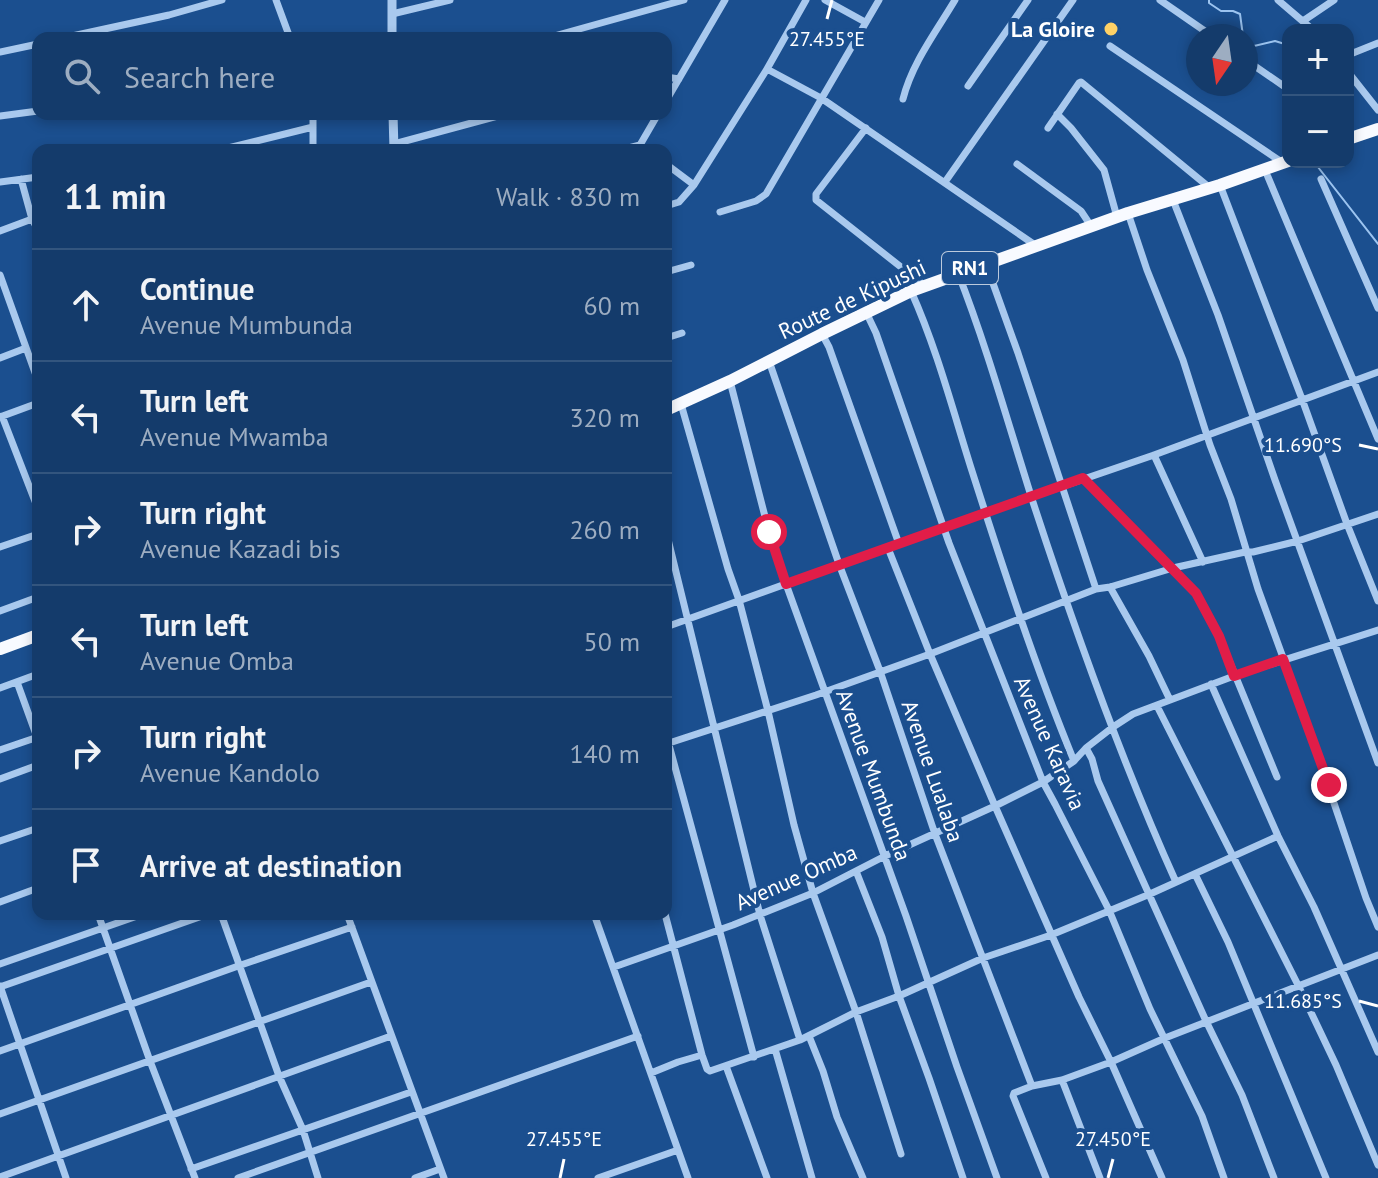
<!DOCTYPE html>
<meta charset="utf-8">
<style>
:root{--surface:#143b6b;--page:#1d4271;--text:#f1f3f6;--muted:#9dadc1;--line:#33557e}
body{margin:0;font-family:"PT Sans",sans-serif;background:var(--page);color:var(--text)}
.controls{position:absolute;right:24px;top:24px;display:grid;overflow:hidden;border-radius:16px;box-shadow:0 4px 12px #0003}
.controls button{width:72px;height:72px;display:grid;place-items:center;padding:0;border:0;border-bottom:2px solid var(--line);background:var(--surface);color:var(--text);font:40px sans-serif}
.compass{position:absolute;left:1186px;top:24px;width:72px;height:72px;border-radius:50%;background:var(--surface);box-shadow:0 4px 12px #0003;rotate:193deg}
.stop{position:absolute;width:24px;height:24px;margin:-18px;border:6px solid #e11d48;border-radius:50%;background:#fff}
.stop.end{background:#e11d48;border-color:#fff;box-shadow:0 2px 8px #0008}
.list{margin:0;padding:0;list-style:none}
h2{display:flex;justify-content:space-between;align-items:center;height:104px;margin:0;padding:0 32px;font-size:34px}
h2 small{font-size:26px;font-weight:400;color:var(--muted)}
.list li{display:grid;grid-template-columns:52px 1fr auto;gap:24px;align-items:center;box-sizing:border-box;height:112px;padding:0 32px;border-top:2px solid var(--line)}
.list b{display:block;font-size:30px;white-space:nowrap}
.list p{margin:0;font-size:26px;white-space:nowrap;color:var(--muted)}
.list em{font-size:26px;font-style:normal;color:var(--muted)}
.icon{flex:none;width:44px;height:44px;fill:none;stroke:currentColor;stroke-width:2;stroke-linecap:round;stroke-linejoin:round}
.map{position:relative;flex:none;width:1378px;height:1178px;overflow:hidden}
.search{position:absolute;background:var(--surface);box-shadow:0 4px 12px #0003;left:32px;top:32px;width:640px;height:88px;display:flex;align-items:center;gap:20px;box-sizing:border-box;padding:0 28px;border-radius:16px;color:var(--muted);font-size:30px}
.panel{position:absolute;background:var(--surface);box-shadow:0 4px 12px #0003;left:32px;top:144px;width:640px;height:776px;border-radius:16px}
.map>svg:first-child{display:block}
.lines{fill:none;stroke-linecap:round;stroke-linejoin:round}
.stream{stroke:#9cc4f0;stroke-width:2}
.minor{stroke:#a9c9ee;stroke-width:7}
.tertiary{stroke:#a9c9ee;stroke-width:9}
.trunk{stroke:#f8faff;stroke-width:12}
.route{stroke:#e11d48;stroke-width:10}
.ticks{fill:none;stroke:#fff;stroke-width:3}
.poi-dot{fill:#ffd166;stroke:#1b4f8f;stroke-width:3}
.labels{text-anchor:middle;stroke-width:8;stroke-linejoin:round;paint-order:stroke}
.shield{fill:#1b4f8f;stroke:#bbcadd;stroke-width:2}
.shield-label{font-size:20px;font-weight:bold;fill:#fff}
.poi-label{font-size:22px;font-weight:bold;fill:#fff;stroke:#1b4f8f;text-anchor:end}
.street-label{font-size:22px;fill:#fff;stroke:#1b4f8f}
.ticks-label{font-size:20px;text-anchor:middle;fill:#fff;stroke:#1b4f8f;stroke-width:8;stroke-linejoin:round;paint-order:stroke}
</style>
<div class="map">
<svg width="1378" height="1178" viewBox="0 0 1378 1178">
<rect width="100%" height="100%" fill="#1b4f8f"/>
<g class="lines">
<path class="stream" d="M1209,0v3l12,8h12l7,3 3,22
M1246,42l8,4 21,-5 13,4
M1314,162l64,82"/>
<path class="minor" d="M276,0l14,38
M825,0l40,22
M1160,0l52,36
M1278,0l35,30
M392,14l58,-14
M1303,21l31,-21
M63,38l106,-23 53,-15
M547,38l137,-38
M1110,46l173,117
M0,52l38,-8
M1348,55l30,-12
M1246,60l42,29
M767,69l54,29 214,147
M1348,72l30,38
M666,77l13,2
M968,86l60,-86
M903,99c9,-36 33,-67 52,-99
M666,101l59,-101
M313,114v36
M1057,114l14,14 33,42 13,47
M0,116l38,-5
M866,128l-50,66v6l109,86
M1048,128l31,-45 2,-1 129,106
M394,144l111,-30
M640,145l18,-31
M220,150l93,-23
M621,150l19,-5
M666,164l28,21
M1017,164l64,47 10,15
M1265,170l113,269
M21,179l11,40 6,11
M1321,179l57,129
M0,182l38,-5
M945,182l128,-182
M1220,185l82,214 45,125 31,77
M1173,200l45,115 57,165 103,283
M666,206l13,-4 15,-17 73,-116 39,-69
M720,212l36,-11 10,-7 113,-194
M1128,213l19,57 36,90 27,85 21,54 27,90 50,137 58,172 12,29
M0,231l32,-12
M666,272l25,-7
M958,273c29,74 50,150 74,226 42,129 88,259 144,383
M0,275l38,106
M990,275l28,78 78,236
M911,291c26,58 42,120 61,180 31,97 63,195 102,290
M866,312l10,21 73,210 94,239 12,22 54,106 41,99 52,107 22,62
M822,334l7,13 70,197
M666,338l16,-5
M0,358l26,-10
M769,361l70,203 41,107 55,163 97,252
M730,381l39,151 17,52 120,332 51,151 40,111
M681,404l47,165 11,31 29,111 26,114 19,68 43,119 45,142
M2,416l36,93
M0,417l38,-14
M1154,455l49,107
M1083,478l113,115 23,43 58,141
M666,531l94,384 40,125
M0,547l38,-13
M888,548l42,106 65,152 84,191 32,65 51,116
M1110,587l39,69 21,44
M0,611l38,-14
M666,627l278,-100 210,-72 224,-83
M17,682l21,58
M1211,684l67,152 36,71 64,145
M0,688l38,-14
M1157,706l141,279 38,80 42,100
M666,734l88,323
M666,744l150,-49 114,-41 166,-65 14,-2 63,-19 72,-16h8l45,-11 80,-27
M1086,748l6,11 6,22 108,240 36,74 32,83
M0,750l38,-13
M0,779l38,-14
M0,841l38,-13
M856,871l26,66 17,59 30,82 34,100
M1195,874l33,68 98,236
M0,902l38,-14
M98,914l52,147 45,117
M221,914l58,162 24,54 15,48
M347,914l97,264
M594,914l94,264
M665,914l37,141 5,14 3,2 90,-31 56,-28 43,-16 84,-38 68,-23 99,-41 128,-58
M0,964l143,-50
M614,967l119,-42 80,-32 72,-37 110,-50 48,-24 31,-21 12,-13 27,-21 20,-13 101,-38 144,-46
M0,986l66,192
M0,987l208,-73
M809,1036l14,35 14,46 26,61
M775,1049l37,129
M0,1051l241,-86 111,-38
M726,1066l41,112
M651,1073l27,-11 24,-7
M1062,1080l38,98
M0,1114l371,-132
M191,1169l220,-77
M0,1177l391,-141
M238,1178l400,-142
M415,1178l25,-9
M598,1178l80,-28
M1046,1178l-33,-82 1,-3 18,-7 30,-6 49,-18 54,-24 213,-83"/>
<path class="tertiary" d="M392,0v38
M393,114l1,36"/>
<path class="trunk" d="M1348,139l30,-10
M666,410l64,-29 92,-47 89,-43 217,-78 92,-28 68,-24
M0,649l38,-14"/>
</g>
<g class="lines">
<path class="route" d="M769,532l17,52 297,-106 113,115 23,43 15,40 49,-17 46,126"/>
</g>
<path class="ticks" d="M827,19l5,-19M1359,445l19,4M1359,1001l19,5M560,1178l4,-19M1108,1178l5,-19"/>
<circle class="poi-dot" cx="1111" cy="29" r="8"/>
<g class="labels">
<rect class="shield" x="942" y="252" width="56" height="32" rx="6"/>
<g class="shield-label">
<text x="970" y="275">RN1</text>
</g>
<g class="poi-label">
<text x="1095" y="37">La Gloire</text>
</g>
<g class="street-label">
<text transform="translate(852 299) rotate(-25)" y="8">Route de Kipushi</text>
<text transform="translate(1050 743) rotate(66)" y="8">Avenue Karavia</text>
<text transform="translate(933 771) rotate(71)" y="8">Avenue Lualaba</text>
<text transform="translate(874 775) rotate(70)" y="8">Avenue Mumbunda</text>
<text transform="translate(796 877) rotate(-24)" y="8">Avenue Omba</text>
</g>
</g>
<g class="ticks-label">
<text x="827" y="46">27.455°E</text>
<text x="1303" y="452">11.690°S</text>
<text x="1303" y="1008">11.685°S</text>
<text x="564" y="1146">27.455°E</text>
<text x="1113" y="1146">27.450°E</text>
</g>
</svg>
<div class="controls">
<button>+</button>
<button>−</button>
</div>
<svg class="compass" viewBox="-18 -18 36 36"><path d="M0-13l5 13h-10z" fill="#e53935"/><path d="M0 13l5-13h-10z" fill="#9dadc1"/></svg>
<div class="stop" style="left:769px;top:532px"></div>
<div class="stop end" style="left:1329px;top:785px"></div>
<div class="search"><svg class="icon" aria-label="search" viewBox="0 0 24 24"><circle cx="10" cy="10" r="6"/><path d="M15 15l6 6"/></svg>Search here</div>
<section class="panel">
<h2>11 min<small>Walk · 830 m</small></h2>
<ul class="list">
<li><svg class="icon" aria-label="ahead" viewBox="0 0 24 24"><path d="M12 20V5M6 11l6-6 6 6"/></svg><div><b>Continue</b><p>Avenue Mumbunda</p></div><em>60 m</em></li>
<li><svg class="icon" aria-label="left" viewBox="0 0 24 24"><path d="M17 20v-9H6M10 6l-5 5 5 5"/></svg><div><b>Turn left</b><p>Avenue Mwamba</p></div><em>320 m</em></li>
<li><svg class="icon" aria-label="right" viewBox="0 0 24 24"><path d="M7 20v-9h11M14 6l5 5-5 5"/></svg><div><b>Turn right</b><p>Avenue Kazadi bis</p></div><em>260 m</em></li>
<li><svg class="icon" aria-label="left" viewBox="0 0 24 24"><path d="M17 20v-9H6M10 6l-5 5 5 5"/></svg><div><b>Turn left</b><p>Avenue Omba</p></div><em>50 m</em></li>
<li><svg class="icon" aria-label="right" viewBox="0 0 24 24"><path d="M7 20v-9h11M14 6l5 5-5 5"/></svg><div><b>Turn right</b><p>Avenue Kandolo</p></div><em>140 m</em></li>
<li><svg class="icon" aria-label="arrive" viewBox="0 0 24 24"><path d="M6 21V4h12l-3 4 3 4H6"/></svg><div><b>Arrive at destination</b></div></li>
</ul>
</section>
</div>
